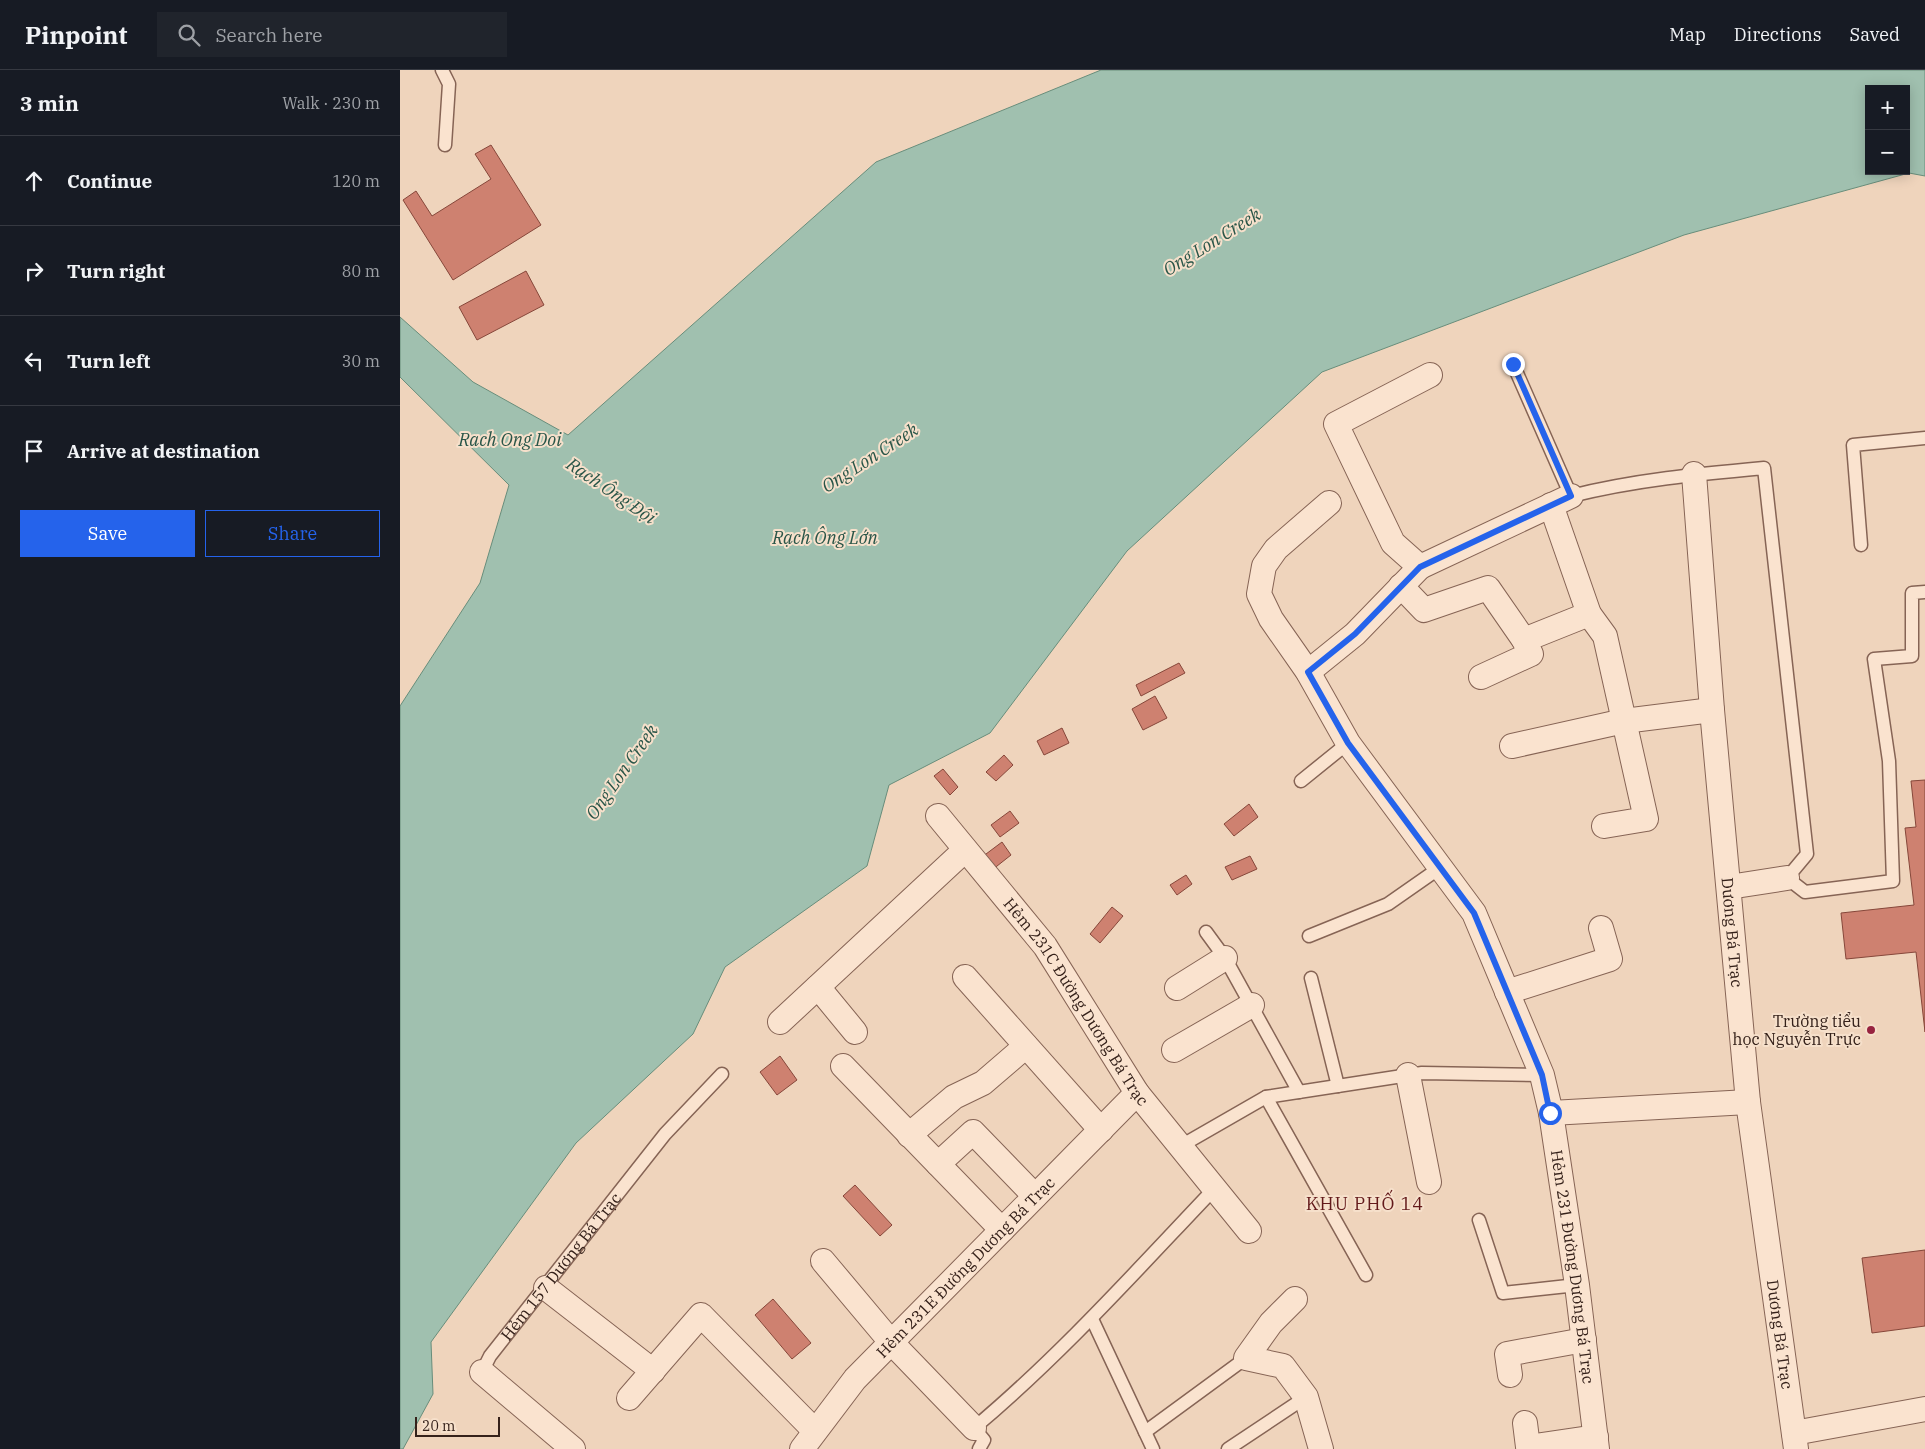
<!DOCTYPE html>
<meta charset="utf-8">
<style>
:root{--surface:#171b24;--page:#20242c;--text:#f1f3f6;--muted:#9ea1a6;--line:#363941;--accent:#2563eb}
body{margin:0;font-family:"IBM Plex Serif",serif;background:var(--page);color:var(--text)}
.controls{position:absolute;right:15px;top:15px;display:grid;overflow:hidden;border-radius:0px;box-shadow:0 2px 12px #0003}
.controls button{width:45px;height:45px;display:grid;place-items:center;padding:0;border:0;border-bottom:1px solid var(--line);background:var(--surface);color:var(--text);font:25px sans-serif}
.scale{position:absolute;left:15px;bottom:12px;width:85px;box-sizing:border-box;padding-left:5px;border:2px solid #35211a;border-top:0;font-size:14px;line-height:18px;white-space:nowrap;color:#35211a;-webkit-text-stroke:4px #f6e0cb;paint-order:stroke}
.stop{position:absolute;width:15px;height:15px;margin:-11px;border:4px solid #2563eb;border-radius:50%;background:#fff}
.stop.end{background:#2563eb;border-color:#fff;box-shadow:0 1px 5px #0008}
.list{margin:0;padding:0;list-style:none}
h2{display:flex;justify-content:space-between;align-items:center;height:65px;margin:0;padding:0 20px;font-size:21px}
h2 small{font-size:16px;font-weight:400;color:var(--muted)}
.list li{display:grid;grid-template-columns:32px 1fr auto;gap:15px;align-items:center;box-sizing:border-box;height:90px;padding:0 20px;border-top:1px solid var(--line)}
.list b{display:block;font-size:19px;white-space:nowrap}
.list em{font-size:16px;font-style:normal;color:var(--muted)}
.actions{display:flex;gap:10px;padding:15px 20px}
.actions a{flex:1;padding:11px 0;border:1px solid var(--accent);border-radius:0px;text-align:center;font-size:18px;color:var(--accent)}
.actions .main{background:var(--accent);color:#fff}
.icon{flex:none;width:28px;height:28px;fill:none;stroke:currentColor;stroke-width:2;stroke-linecap:round;stroke-linejoin:round}
.map{position:relative;flex:none;width:1525px;height:1379px;overflow:hidden}
header{display:flex;align-items:center;gap:30px;box-sizing:border-box;height:70px;padding:0 25px;background:var(--surface);border-bottom:1px solid var(--line)}
header strong{font-size:24px}
nav{display:flex;gap:28px;margin-inline-start:auto;font-size:18px}
.search{width:350px;height:45px;background:var(--page);display:flex;align-items:center;gap:12px;box-sizing:border-box;padding:0 18px;border-radius:0px;color:var(--muted);font-size:19px}
main{display:flex}
aside{flex:1;background:var(--surface)}
.map>svg:first-child{display:block}
.water{fill:#a0c0af;stroke:#688d7b;fill-rule:evenodd}
.building{fill:#ce8170;stroke:#86473a}
.lines{fill:none;stroke-linecap:round;stroke-linejoin:round}
.lane-casing{stroke:#866455;stroke-width:15}
.street-casing{stroke:#866455;stroke-width:26}
.lane{stroke:#fae3cf;stroke-width:12}
.street{stroke:#fae3cf;stroke-width:24}
.route{stroke:#2563eb;stroke-width:6}
.poi-dot{fill:#97233f;stroke:#f6e0cb;stroke-width:2}
.labels{text-anchor:middle;stroke-width:4;stroke-linejoin:round;paint-order:stroke}
.street-label{font-size:16px;fill:#35211a;stroke:#f6e0cb}
.poi-label{font-size:16px;fill:#35211a;stroke:#f6e0cb;text-anchor:end}
.water-label{font-size:18px;font-style:italic;fill:#295548;stroke:#f6e0cb}
.neighbourhood-label{font-size:18px;letter-spacing:1px;fill:#63191a;stroke:#f6e0cb}
</style>
<header>
<strong>Pinpoint</strong>
<div class="search"><svg class="icon" aria-label="search" viewBox="0 0 24 24"><circle cx="10" cy="10" r="6"/><path d="M15 15l6 6"/></svg>Search here</div>
<nav><a>Map</a><a>Directions</a><a>Saved</a></nav>
</header>
<main>
<aside>
<h2>3 min<small>Walk · 230 m</small></h2>
<ul class="list">
<li><svg class="icon" aria-label="ahead" viewBox="0 0 24 24"><path d="M12 20V5M6 11l6-6 6 6"/></svg><div><b>Continue</b></div><em>120 m</em></li>
<li><svg class="icon" aria-label="right" viewBox="0 0 24 24"><path d="M7 20v-9h11M14 6l5 5-5 5"/></svg><div><b>Turn right</b></div><em>80 m</em></li>
<li><svg class="icon" aria-label="left" viewBox="0 0 24 24"><path d="M17 20v-9H6M10 6l-5 5 5 5"/></svg><div><b>Turn left</b></div><em>30 m</em></li>
<li><svg class="icon" aria-label="arrive" viewBox="0 0 24 24"><path d="M6 21V4h12l-3 4 3 4H6"/></svg><div><b>Arrive at destination</b></div></li>
</ul>
<div class="actions"><a class="main">Save</a><a>Share</a></div>
</aside>
<div class="map">
<svg width="1525" height="1379" viewBox="0 0 1525 1379">
<rect width="100%" height="100%" fill="#efd4bc"/>
<path class="water" d="M701,0h824v106l-16,-3 -225,62 -362,137 -195,179 -137,182 -101,52 -22,81 -142,101 -32,67 -117,109 -145,199 2,52 -30,55h-3v-743l80,-123 29,-98 -109,-108v-60l73,65 95,53 308,-273zM1469,19h37v82h-37z"/>
<path class="building" d="M91,75l50,80 -88,55 -50,-80 13,-9 16,25 59,-37 -16,-25z
M126,201l18,34 -67,35 -18,-33z
M779,593l6,10 -44,23 -5,-11z
M755,626l12,22 -24,12 -11,-21z
M662,658l7,15 -25,12 -7,-14z
M604,685l9,10 -17,16 -10,-9z
M543,699l15,18 -8,8 -16,-19z
M1525,710v252l-9,-80 -70,7 -5,-46 73,-8 -9,-77 11,-1 -5,-46z
M849,734l9,13 -24,19 -10,-12z
M610,741l9,12 -19,14 -9,-12z
M602,772l9,13 -19,15 -10,-13z
M850,786l7,13 -25,11 -7,-13z
M786,805l6,9 -15,11 -7,-10z
M712,837l11,9 -23,27 -10,-9z
M380,986l17,24 -20,15 -17,-23z
M455,1115l37,40 -12,11 -37,-40z
M1525,1180v76l-53,7 -10,-75z
M373,1229l38,44 -19,16 -37,-44z"/>
<g class="lines">
<g class="lane-casing">
<g id="lane">
<path d="M42,0l7,14 -4,61"/>
<path d="M1113,294l58,132c63,-16 128,-22 193,-28l43,386 -20,24 18,14 88,-11 -4,-120 -15,-102 38,-3v-63l13,-1"/>
<path d="M1461,475l-8,-100 72,-7"/>
<path d="M901,711l47,-38"/>
<path d="M806,862l19,26 74,134"/>
<path d="M909,866l79,-32 53,-37"/>
<path d="M911,908l27,108"/>
<path d="M866,1027l100,178"/>
<path d="M779,1077l87,-50 156,-24 120,2"/>
<path d="M1079,1150l24,73 74,-8"/>
<path d="M692,1249l61,130"/>
<path id="s1" d="M82,1302l8,-16 175,-222 57,-60"/>
<path d="M745,1362l101,-74"/>
<path d="M579,1379l5,-9 -10,-12c87,-73 162,-157 240,-239"/>
<path d="M828,1379l78,-52"/>
</g>
</g>
<g class="street-casing">
<g id="street">
<path id="s2" d="M1294,404l18,236 36,392 48,347"/>
<path id="s3" d="M929,433l-53,46 -12,17 -5,28 12,25 37,53 40,71 126,170 68,162 9,38 26,172 20,164"/>
<path d="M1151,435l38,109 16,22 41,183 -42,7"/>
<path d="M1020,497l-27,-24 -57,-119 94,-49"/>
<path d="M1001,516l23,24 64,-22 36,52 7,14 -50,23"/>
<path d="M1124,570l65,-26"/>
<path d="M908,602l47,-38 65,-67 151,-71"/>
<path d="M1112,676l112,-25 88,-11"/>
<path id="s4" d="M538,746l107,130 92,147 112,138"/>
<path d="M1329,817l58,-9"/>
<path d="M565,907l136,153"/>
<path d="M418,917l37,45"/>
<path d="M777,918l48,-30"/>
<path d="M1107,922l103,-33 -9,-31"/>
<path d="M380,952l185,-172"/>
<path d="M774,980l78,-45"/>
<path d="M443,996l159,164"/>
<path d="M1008,1005l21,107"/>
<path d="M1151,1043l197,-11"/>
<path d="M509,1065l45,-38 29,-14 43,-37"/>
<path d="M538,1094l35,-32 62,64"/>
<path d="M423,1191l68,81 83,86"/>
<path d="M146,1218l107,83"/>
<path d="M895,1229l-24,24 -25,35 37,8 23,31 15,52"/>
<path d="M82,1302l91,77"/>
<path d="M1110,1305l-3,-21 77,-14"/>
<path d="M229,1328l72,-83 114,116"/>
<path d="M1125,1353l3,24 68,-10"/>
<path d="M1394,1363l131,-24"/>
<path id="s5" d="M402,1379l53,-70 282,-286"/>
</g>
</g>
<use href="#lane" class="lane"/>
<use href="#street" class="street"/>
</g>
<g class="lines">
<path class="route" d="M1113,294l58,132 -151,71 -65,67 -47,38 40,71 126,170 68,162 8,38"/>
</g>
<circle class="poi-dot" cx="1471" cy="960" r="5"/>
<g class="labels">
<g class="street-label">
<text dy="6" stroke="none"><textPath href="#s2" startOffset="460">Dương Bá Trạc</textPath></text>
<text dy="6" stroke="none"><textPath href="#s4" startOffset="232">Hẻm 231C Đường Dương Bá Trạc</textPath></text>
<text dy="6" stroke="none"><textPath href="#s1" startOffset="132">Hẻm 157 Dương Bá Trạc</textPath></text>
<text dy="6" stroke="none"><textPath href="#s5" startOffset="245">Hẻm 231E Đường Dương Bá Trạc</textPath></text>
<text dy="6" stroke="none"><textPath href="#s3" startOffset="875">Hẻm 231 Đường Dương Bá Trạc</textPath></text>
<text dy="6" stroke="none"><textPath href="#s2" startOffset="865">Dương Bá Trạc</textPath></text>
</g>
<g class="poi-label">
<text x="1461" y="957">Trường tiểu<tspan x="1461" dy="18">học Nguyễn Trực</tspan></text>
</g>
<g class="water-label">
<text transform="translate(812 172) rotate(-32)" y="6">Ong Lon Creek</text>
<text x="110" y="376">Rach Ong Doi</text>
<text transform="translate(470 388) rotate(-33)" y="6">Ong Lon Creek</text>
<text transform="translate(211 421) rotate(34)" y="6">Rạch Ông Đội</text>
<text x="425" y="474">Rạch Ông Lớn</text>
<text transform="translate(222 702) rotate(-55)" y="6">Ong Lon Creek</text>
</g>
<g class="neighbourhood-label">
<text x="965" y="1140">KHU PHỐ 14</text>
</g>
</g>
</svg>
<div class="controls">
<button>+</button>
<button>−</button>
</div>
<div class="scale">20 m</div>
<div class="stop" style="left:1150px;top:1043px"></div>
<div class="stop end" style="left:1113px;top:294px"></div>
</div>
</main>
